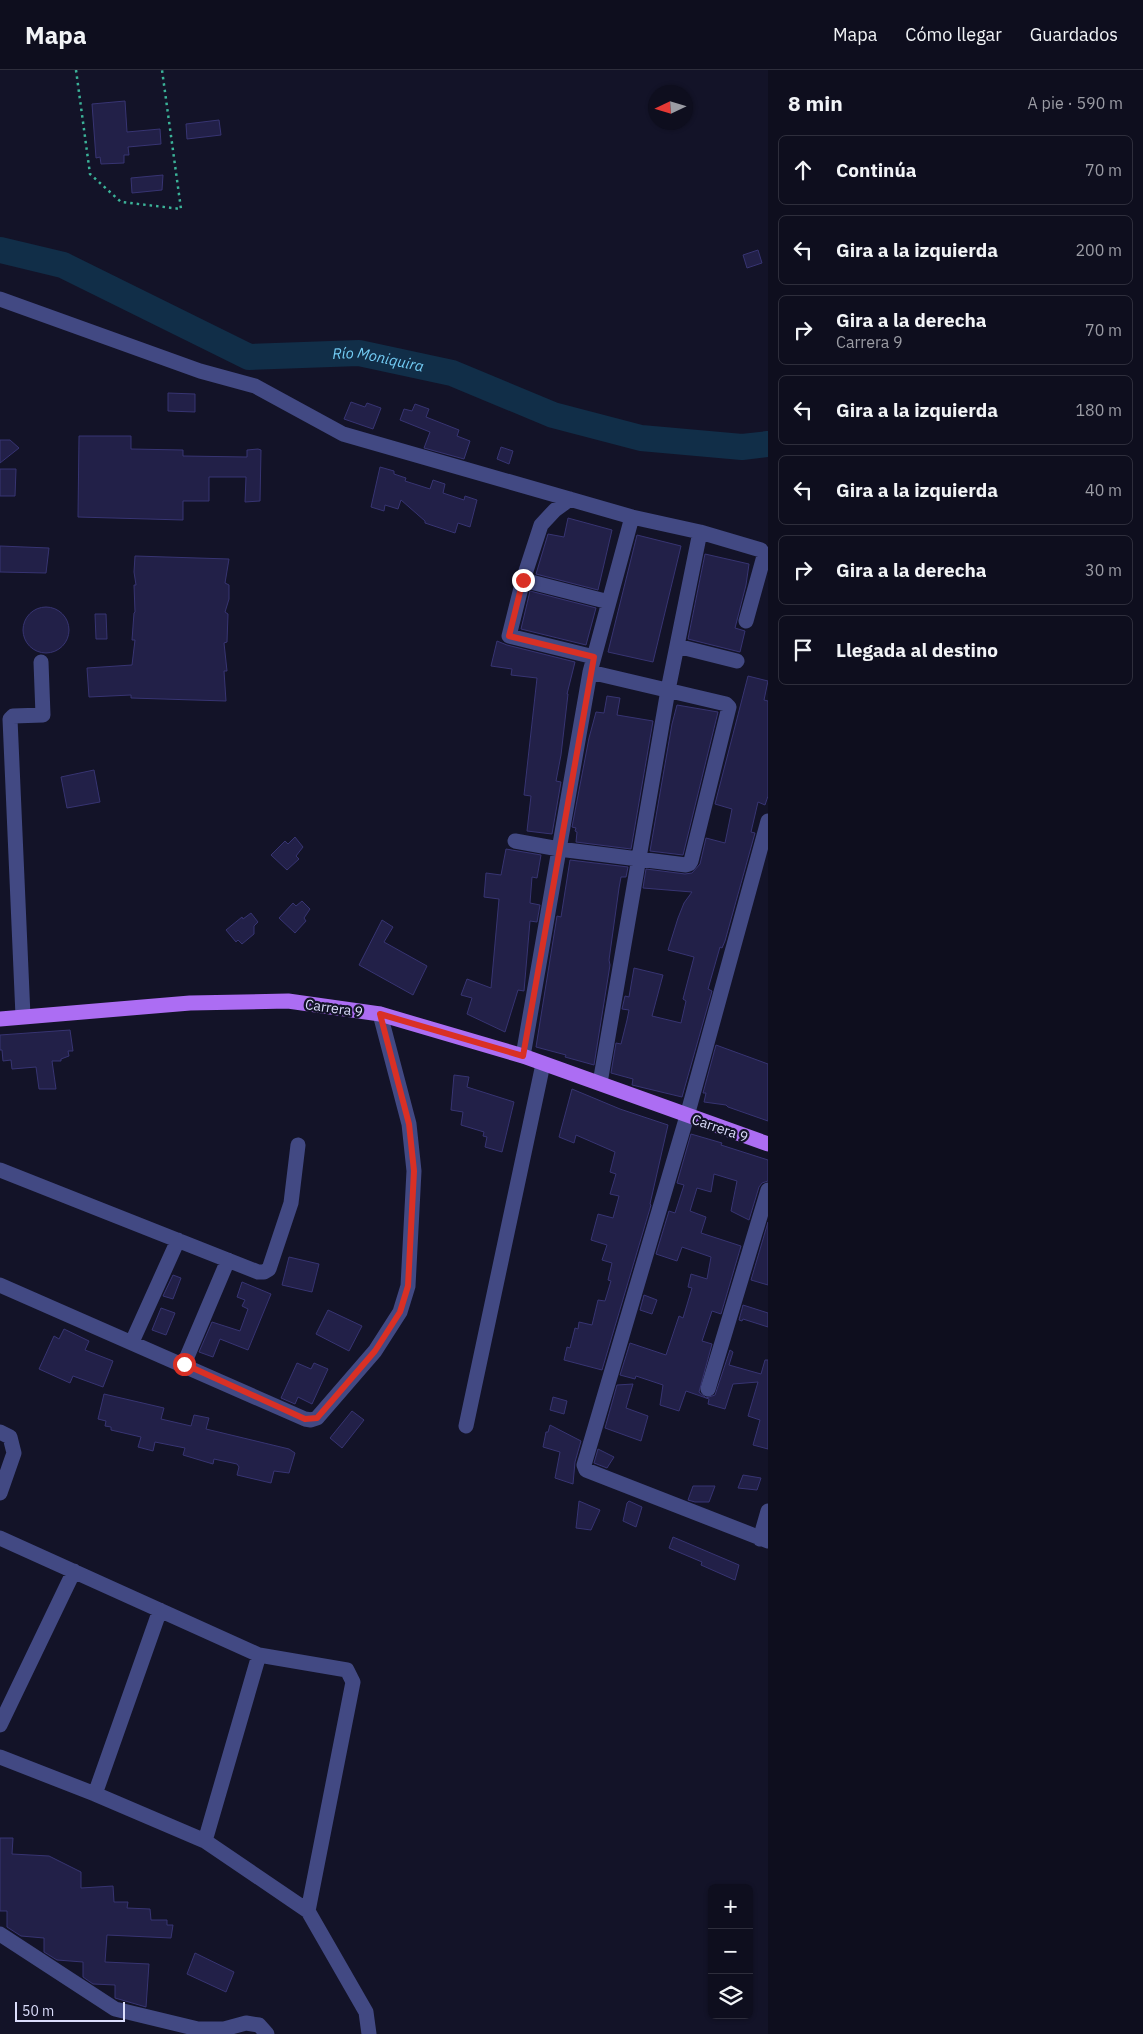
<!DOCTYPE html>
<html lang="es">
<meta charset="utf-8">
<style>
:root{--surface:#0e0e1e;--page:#171727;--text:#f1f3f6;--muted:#9b9ca4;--line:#2e2e3c}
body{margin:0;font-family:"IBM Plex Sans",sans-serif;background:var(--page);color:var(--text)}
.controls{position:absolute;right:15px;bottom:15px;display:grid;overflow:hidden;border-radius:8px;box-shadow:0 1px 4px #0004}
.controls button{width:45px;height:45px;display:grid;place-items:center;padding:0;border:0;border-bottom:1px solid var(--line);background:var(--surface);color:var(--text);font:25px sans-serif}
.compass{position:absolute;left:648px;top:15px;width:45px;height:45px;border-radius:50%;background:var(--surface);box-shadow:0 1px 4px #0004;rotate:266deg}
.scale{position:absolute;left:15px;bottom:12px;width:110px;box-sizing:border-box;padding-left:5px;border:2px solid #dcdefc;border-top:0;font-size:14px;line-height:18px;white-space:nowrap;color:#dcdefc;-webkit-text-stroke:4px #131328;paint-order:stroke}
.stop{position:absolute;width:15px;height:15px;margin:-11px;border:4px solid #d93025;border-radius:50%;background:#fff}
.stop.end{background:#d93025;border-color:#fff;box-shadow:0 1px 5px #0008}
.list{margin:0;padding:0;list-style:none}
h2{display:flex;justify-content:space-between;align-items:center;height:65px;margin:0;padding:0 20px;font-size:21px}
h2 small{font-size:16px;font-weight:400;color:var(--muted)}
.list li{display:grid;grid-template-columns:32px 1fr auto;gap:15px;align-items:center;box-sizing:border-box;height:70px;margin:0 10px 10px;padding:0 10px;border:1px solid var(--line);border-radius:8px}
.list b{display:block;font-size:19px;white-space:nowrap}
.list p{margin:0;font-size:16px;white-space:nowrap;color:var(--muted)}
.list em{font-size:16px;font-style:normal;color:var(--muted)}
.icon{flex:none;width:28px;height:28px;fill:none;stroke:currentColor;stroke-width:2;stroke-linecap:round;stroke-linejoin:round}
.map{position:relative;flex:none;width:768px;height:1964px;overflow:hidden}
header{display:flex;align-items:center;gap:30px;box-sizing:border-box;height:70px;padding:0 25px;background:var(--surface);border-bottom:1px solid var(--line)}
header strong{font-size:24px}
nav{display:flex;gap:28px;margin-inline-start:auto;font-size:18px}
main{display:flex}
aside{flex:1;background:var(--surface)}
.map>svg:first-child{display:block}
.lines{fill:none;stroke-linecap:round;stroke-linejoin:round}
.river{stroke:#112e48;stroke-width:26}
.building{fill:#222048;stroke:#373472}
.path{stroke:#3bb298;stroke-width:2.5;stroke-dasharray:2.5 4;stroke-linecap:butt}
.minor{stroke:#424983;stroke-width:15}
.major{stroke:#ac6df3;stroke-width:15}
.route{stroke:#d93025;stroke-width:6}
.labels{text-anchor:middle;stroke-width:4.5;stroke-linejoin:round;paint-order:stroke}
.street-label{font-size:14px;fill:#dcdefc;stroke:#131328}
.water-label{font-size:15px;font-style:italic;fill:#73ccf4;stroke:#131328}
</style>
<header>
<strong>Mapa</strong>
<nav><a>Mapa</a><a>Cómo llegar</a><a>Guardados</a></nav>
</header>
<main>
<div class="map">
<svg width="768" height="1964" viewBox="0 0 768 1964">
<rect width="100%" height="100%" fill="#131328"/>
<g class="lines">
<path class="river" id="s1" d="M0,180l63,15 186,92 110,-4 93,20 101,42 88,23 101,9 26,-3"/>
</g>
<path class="building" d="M125,31l2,31 33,-3 1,15 -33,3 1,8h-5v8l-23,1 -1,-7 -4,1 -4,-54z
M219,50l2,15 -34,4 -1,-15z
M163,105l-1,15 -30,3 -1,-15z
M758,180l4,13 -15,5 -4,-13z
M168,323l27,1v18l-27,-1z
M351,332l14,5 2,-4 14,5 -8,21 -29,-10z
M415,334l14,5 -3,8 33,13 -2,6 13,5 -6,18 -40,-11 6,-16 -30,-12 4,-11 8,2z
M79,366h52v13l52,1v6l64,1v-7l11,-1 3,1 -1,51 -15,1 1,-25h-37v24h-26v19l-105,-3z
M0,370h10l9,8 -19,15z
M501,377l12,4 -4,13 -12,-5z
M380,397l14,4v3l12,4 -1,3 25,8 3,-9 12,4 -2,9 21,7 1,-4 12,4 -7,27 -12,-4 -3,10 -30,-10v-2l-24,-21 -3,9 -13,-4 -1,6 -13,-4z
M0,399h16l-1,27h-15z
M568,448l44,12 -14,60 -62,-16 12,-40 16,3z
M637,465l44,11 -28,116 -45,-10z
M0,476l49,2 -3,25 -46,-1z
M705,484l44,10 -3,21 -11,43 10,3 -5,21 -52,-13z
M135,486l94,3 -4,24 4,2v14l-4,13 3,2 -1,28 -3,1 3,28h-3l2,30 -95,-3v-3l-42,2 -2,-29 45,-3 3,-25h-3l2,-27 1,-1 -1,-27h2l-2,-13z
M530,521l66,17 -10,37 -65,-16z
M23 560a23 23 0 1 1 46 0a23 23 0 1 1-46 0Z
M95,544h11l1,25h-11z
M497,571l10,4 68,17 -8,32h1l-7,61 -5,26 5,1 -9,52 -25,-3 4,-35 -7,-1 13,-117 -26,-3 1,-6 -21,-3z
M748,606l20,5 -4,19 4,1v95l-3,9 -7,-3 -7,30 4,1 -30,108 -3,7 -2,-1 -12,42 4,2 -30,106 -50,-12 1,-6 -22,-6 5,-30 5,1 6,-24 2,-10 -7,-1 3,-13 4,1 5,-29 29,7 -11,41 29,7 5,-22 -3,-2 11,-42 -26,-7 10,-32 6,-15 8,-11 -49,-4 3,-19 39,5 7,-1 8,-9 6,-26 19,5 7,-34 -17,-5z
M607,626l13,2 -3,17 36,6 -22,128 -55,-7 1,-10 -2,-1 1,-3 -4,-1 17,-89 7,-26 8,1z
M677,635l41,7 -35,143 -33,-4 22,-127z
M94,700l6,32 -33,6 -6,-31z
M295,767l8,10 -7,9 3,3 -12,11 -16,-15 14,-14 3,3z
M506,779l35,6 -4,23 -5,-1 -2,26 10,2 -3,17 -7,-1 -6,70 -6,-1 -13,42 -38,-18 5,-16 -11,-3 6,-16 24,9 8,-89 -15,-2 2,-24 15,2z
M570,790l58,7 -2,10h-5l-2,11 -10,72 1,5 -16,100 -29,-8 1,-2 -30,-8 21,-131 4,1z
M302,831l8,8 -6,9 2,3 -11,12 -16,-15 14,-15 3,3z
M251,843l7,9 -4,4v8l-12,10 -4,-4 -2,2 -10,-12 16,-13 1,2z
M382,850l11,7 -9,15 43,24 -14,29 -54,-30z
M70,960l3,21h-5l1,5 -8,3v2h-9l4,28h-17l-3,-22 -24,2 -1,-9 -8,1 -1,-11h-2v-15z
M716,975l52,19v57l-40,-14 -2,-2 -22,-3 2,-9h-3z
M454,1005l15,2 -2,10 47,15 -12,50 -17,-5 2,-10 -4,-1 1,-4 -23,-7 2,-13 -12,-2z
M572,1019l48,20 48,16 -18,79 1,1 -49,165 -38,-10 3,-13 3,1 5,-20 3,1 1,-7 13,3 6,-25 7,1 6,-20 -3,-1 4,-17 -10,-3 5,-15 -16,-5 7,-26 15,4 6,-22 -9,-2 6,-20 -6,-2 5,-20 -39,-17 -2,8 -15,-6z
M691,1064l31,9 -1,2 47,15v21l-6,2 -3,4 -10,33 -18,-9 6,-30 -23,-7 -3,18 -14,-4 -7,23 16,6 -5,16 40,13 -20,68 -9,-3 -10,30 10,3 -13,48 7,6 9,-3 15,-45 3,2 -4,13 32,9 4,-14h3v89l-15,-4 7,-25 -12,-4 10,-34 -25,2 -8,25 -17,-5 1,-5 -23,-8 -7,20 -19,-6 3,-20 -27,-9 -1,3 -15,-4 10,-32 36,12 13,-39 4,2 9,-30 -4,-1 3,-13 16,5 4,-22 -29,-10 -5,14 -21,-7 13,-43 6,2 9,-28 -7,-2z
M768,1152v63l-17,-5z
M289,1187l30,7 -7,28 -30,-7z
M173,1205l8,3 -8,21 -10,-3z
M242,1212l29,12 -23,56 -28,-11 -7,18 -14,-5 13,-30 28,9 8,-22 -6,-3 3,-6 -8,-3z
M644,1225l13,5 -5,14 -12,-4z
M743,1235l25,8v14l-25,-8 -1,2 -3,-1z
M161,1238l14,5 -9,22 -14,-5z
M328,1240l34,16 -13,25 -33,-17z
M64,1259l25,12 -4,9 28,11 -10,26 -30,-11 -3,7 -31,-14 15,-33 5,3z
M297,1293l14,6 3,-6 14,6 -16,35 -14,-7 -3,7 -14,-6z
M633,1314l-7,24 22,8 -7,25 -36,-13 12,-43z
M104,1324l60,14 -3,11 30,7 3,-11 15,3 -3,11 83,20 6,4 -6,20 -15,-2 -3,12 -34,-8 2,-8 -2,-3 -23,-5 -1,5 -30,-9 2,-7 -30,-6 -2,9 -15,-4 3,-10 -30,-7v-3l-6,-1 1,-5 -8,-2z
M553,1327l14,4 -3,13 -14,-4z
M352,1341l12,9 -22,28 -12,-10z
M550,1355l31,16 -6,21 -2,22 -18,-6 5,-26 -17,-5 3,-15h2z
M598,1379l16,8 -7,11 -13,-5z
M743,1405l18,3 -4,12 -19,-2z
M693,1416h22l-6,16h-14l-7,-2z
M579,1431l21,9 -9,20 -15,-2z
M629,1431l13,6 -6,20 -13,-6 4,-18z
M673,1467l66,28 -4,15 -34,-15 1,-3 -33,-14z
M0,1768h13l-1,16 37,2 32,16v16l32,-2 1,16h14l-1,6 23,1 1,11h16v5h6l-2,13 -64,-3 -2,27 44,2 -3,43 -31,-9v-13l-22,-1 -10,-7v-15l-26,-2 -13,-8v-14l-23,-2 -14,-9v-16h-7z
M195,1883l39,19 -8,20 -39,-18z"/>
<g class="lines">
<path class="path" d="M76,0l14,104 31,28 60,7 -19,-139"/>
<path class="minor" d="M0,229l200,72 55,15 88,48 289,83 68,15 61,18 3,6 -18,65
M570,429l-15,11 -14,15 -18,55 -14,56 85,21
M523,510l86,22
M677,576l60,15
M768,751l-81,295 -103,349 2,5 182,71
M515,771l44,8 127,16 3,-1 2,-3 38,-154 -3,-3 -136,-32
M23,946l-13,-297 3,-3 30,-1 -2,-53
M523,986l67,-384 42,-155
M600,1013l68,-393 32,-158
M0,1100l258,102h6l5,-3 22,-66 7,-58
M0,1215l305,134 6,1 6,-2 58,-67 25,-39 8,-26 6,-115 -5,-47 -29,-110
M132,1272l46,-102
M184,1294l44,-104
M708,1319l60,-199
M466,1356l77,-362
M0,1362l10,5 4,16 -14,40
M0,1468l259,117 88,15 6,12 -45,229
M760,1469l8,-28
M0,1655l74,-154
M0,1687l95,37 110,47 103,70 58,101 3,22
M95,1724l65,-184
M205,1771l54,-186
M0,1864l115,75 83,20h26l22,-6 13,2 8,9"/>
<path class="major" d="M0,949l190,-16 98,-2 92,13 143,42 245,88"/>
</g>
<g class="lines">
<path class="route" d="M184,1294l121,55 12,-1 58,-67 25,-39 8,-26 6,-115 -5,-47 -29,-110 143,42 71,-399 -85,-21 14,-56"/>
</g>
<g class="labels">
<g class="street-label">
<text transform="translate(334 938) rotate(8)" y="5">Carrera 9</text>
<text transform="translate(720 1058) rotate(19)" y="5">Carrera 9</text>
</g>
<g class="water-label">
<text dy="5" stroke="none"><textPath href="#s1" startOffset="402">Río Moniquira</textPath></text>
</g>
</g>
</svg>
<div class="controls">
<button>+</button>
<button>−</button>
<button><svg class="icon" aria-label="layers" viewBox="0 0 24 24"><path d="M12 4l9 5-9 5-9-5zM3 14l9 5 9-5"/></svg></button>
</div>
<svg class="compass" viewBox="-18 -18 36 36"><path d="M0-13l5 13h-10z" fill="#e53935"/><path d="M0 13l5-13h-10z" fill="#9b9ca4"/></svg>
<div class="scale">50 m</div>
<div class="stop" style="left:184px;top:1294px"></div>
<div class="stop end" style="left:523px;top:510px"></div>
</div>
<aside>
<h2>8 min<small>A pie · 590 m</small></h2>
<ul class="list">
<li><svg class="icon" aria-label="ahead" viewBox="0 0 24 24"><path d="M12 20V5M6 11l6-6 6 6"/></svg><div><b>Continúa</b></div><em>70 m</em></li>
<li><svg class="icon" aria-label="left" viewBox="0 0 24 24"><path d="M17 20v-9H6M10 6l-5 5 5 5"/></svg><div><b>Gira a la izquierda</b></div><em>200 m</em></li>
<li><svg class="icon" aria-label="right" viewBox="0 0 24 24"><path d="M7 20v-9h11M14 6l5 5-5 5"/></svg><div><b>Gira a la derecha</b><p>Carrera 9</p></div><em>70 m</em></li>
<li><svg class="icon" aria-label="left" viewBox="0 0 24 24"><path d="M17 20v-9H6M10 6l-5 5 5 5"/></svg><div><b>Gira a la izquierda</b></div><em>180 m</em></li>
<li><svg class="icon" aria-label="left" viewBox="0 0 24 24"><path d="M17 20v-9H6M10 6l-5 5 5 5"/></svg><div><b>Gira a la izquierda</b></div><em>40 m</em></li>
<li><svg class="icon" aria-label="right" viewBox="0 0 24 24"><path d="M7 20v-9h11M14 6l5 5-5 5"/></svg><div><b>Gira a la derecha</b></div><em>30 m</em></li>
<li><svg class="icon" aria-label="arrive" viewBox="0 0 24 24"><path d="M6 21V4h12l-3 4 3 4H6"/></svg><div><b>Llegada al destino</b></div></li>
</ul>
</aside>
</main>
